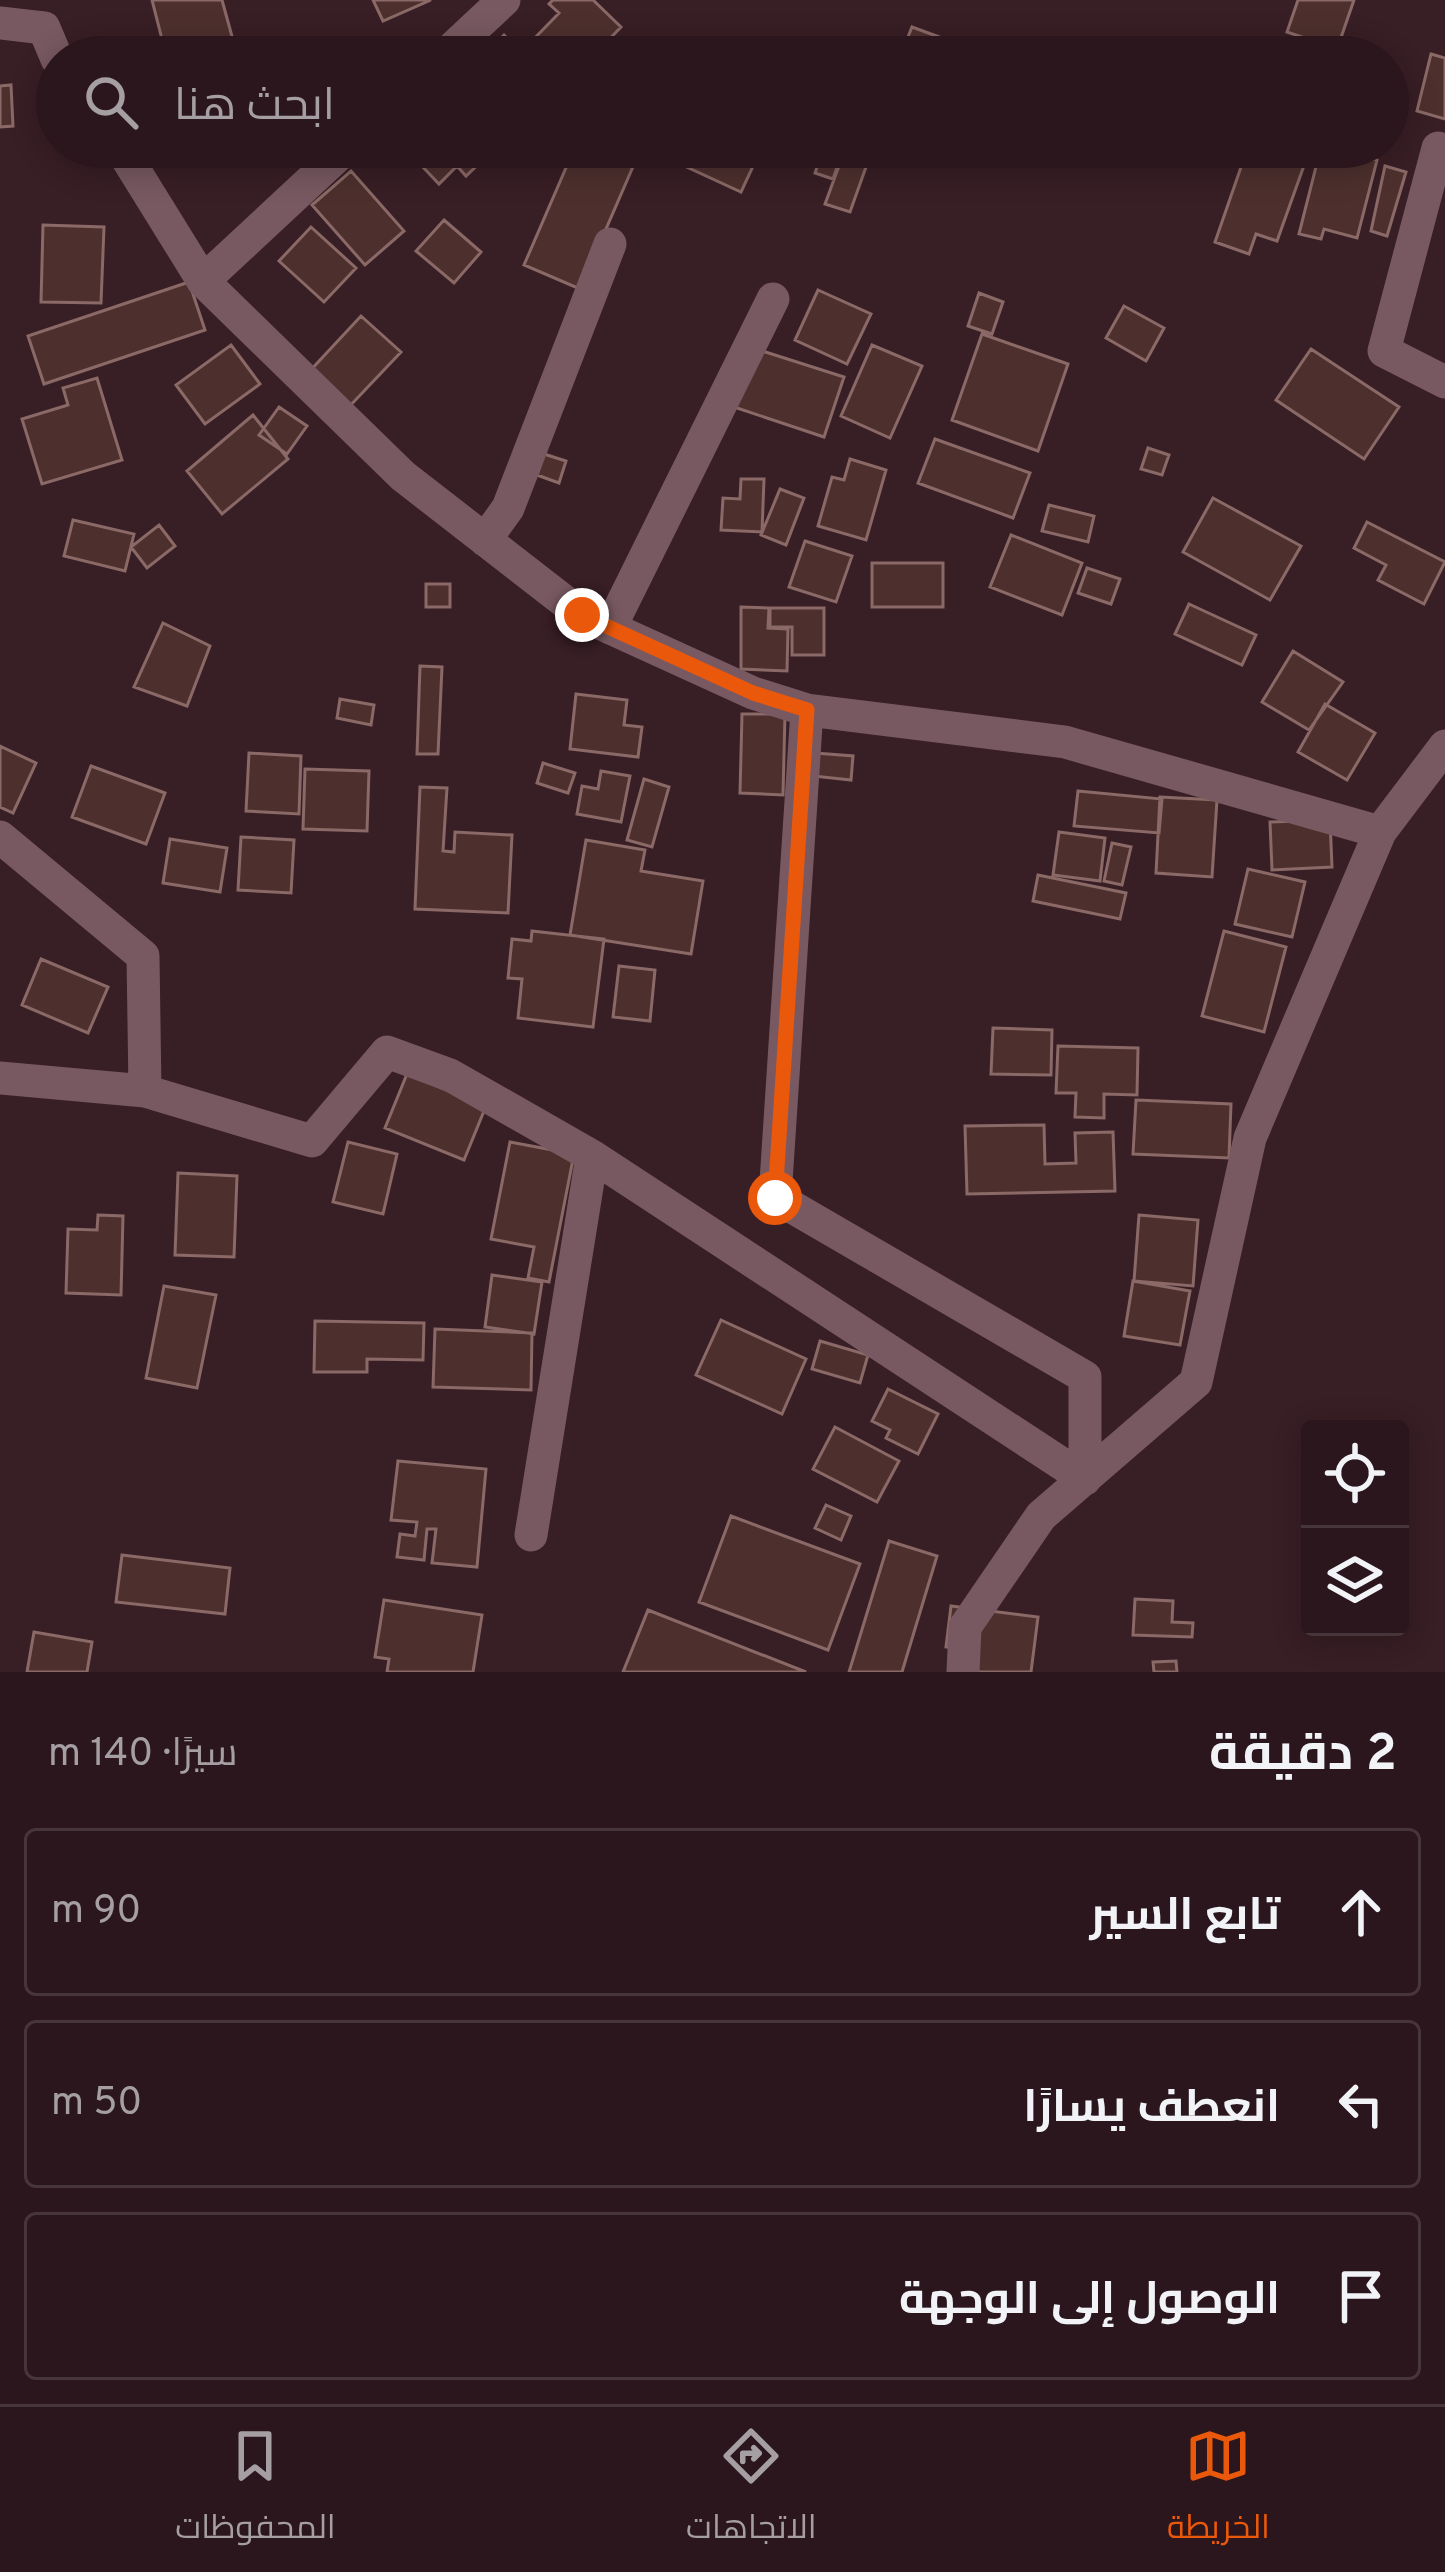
<!DOCTYPE html>
<html lang="ar">
<meta charset="utf-8">
<style>
:root{--surface:#2a161c;--page:#321f25;--text:#f1f3f6;--muted:#a59fa3;--line:#46353b;--accent:#ea580c}
body{margin:0;font-family:Overpass,Cairo,sans-serif;background:var(--page);color:var(--text);direction:rtl}
.controls{position:absolute;right:36px;bottom:36px;display:grid;overflow:hidden;border-radius:12px;box-shadow:0 6px 30px #0003}
.controls button{width:108px;height:108px;display:grid;place-items:center;padding:0;border:0;border-bottom:3px solid var(--line);background:var(--surface);color:var(--text);font:60px sans-serif}
.stop{position:absolute;width:36px;height:36px;margin:-27px;border:9px solid #ea580c;border-radius:50%;background:#fff}
.stop.end{background:#ea580c;border-color:#fff;box-shadow:0 3px 12px #0008}
.list{margin:0;padding:0;list-style:none}
h2{display:flex;justify-content:space-between;align-items:center;height:156px;margin:0;padding:0 48px;font-size:51px}
h2 small{font-size:39px;font-weight:400;color:var(--muted)}
.list li{display:grid;grid-template-columns:78px 1fr auto;gap:36px;align-items:center;box-sizing:border-box;height:168px;margin:0 24px 24px;padding:0 24px;border:3px solid var(--line);border-radius:12px}
.list b{display:block;font-size:45px;white-space:nowrap}
.list em{font-size:39px;font-style:normal;color:var(--muted)}
.icon{flex:none;width:66px;height:66px;fill:none;stroke:currentColor;stroke-width:2;stroke-linecap:round;stroke-linejoin:round}
.map{position:relative;flex:none;width:1445px;height:1672px;overflow:hidden;direction:ltr}
.search{position:absolute;background:var(--surface);box-shadow:0 6px 30px #0003;left:36px;right:36px;top:36px;height:132px;display:flex;align-items:center;gap:30px;box-sizing:border-box;padding:0 42px;border-radius:66px;color:var(--muted);font-size:45px}
.sheet{height:732px;background:var(--surface)}
nav{display:flex;justify-content:space-around;align-items:center;box-sizing:border-box;height:168px;border-top:3px solid var(--line);background:var(--surface);font-size:33px;color:var(--muted)}
nav a{display:grid;justify-items:center;gap:6px}
nav .on{color:var(--accent)}
.map>svg:first-child{display:block}
.building{fill:#4d302e;stroke:#8a6966;stroke-width:3}
.lines{fill:none;stroke-linecap:round;stroke-linejoin:round}
.minor{stroke:#785961;stroke-width:33}
.route{stroke:#ea580c;stroke-width:15}
</style>
<div class="map">
<svg width="1445" height="1672" viewBox="0 0 1445 1672">
<rect width="100%" height="100%" fill="#381e25"/>
<path class="building" d="M152,0h70l11,40 -73,17 6,-2z
M373,0h58l-48,21z
M553,0h40l28,27 -29,30h-47l-15,-14 29,-30 -10,-9z
M1298,0h56l-17,49 -50,-17z
M912,27l49,18 -4,12h-57z
M504,35l23,22h-45z
M1431,54l14,4v61l-28,-8z
M11,85l2,41 -13,1v-41z
M404,147h83l4,5 -25,24 -9,-10 -18,18z
M575,147h24l36,15 -55,127 -56,-24z
M668,147h94l-21,45 -78,-36z
M824,147h20l-11,32 -18,-6z
M846,147l25,6 -21,59 -25,-8z
M867,147h57l-6,17z
M1248,147h21l37,13 -29,81 -21,-7 -7,20 -34,-12z
M1321,147l56,13 -20,78 -33,-9 -3,10 -22,-5z
M1385,166l21,6 -19,64 -16,-5z
M351,171l53,60 -39,34 -53,-60z
M444,220l37,32 -27,31 -38,-32z
M43,225l61,2 -3,76 -60,-1z
M311,227l45,41 -32,34 -45,-41z
M189,282l16,48 -161,54 -16,-48z
M818,290l53,24 -24,50 -52,-24z
M979,293l24,9 -11,32 -24,-8z
M1124,306l40,22 -18,33 -40,-23z
M361,316l40,36 -54,57 -39,-36z
M982,334l86,30 -30,87 -86,-31z
M231,345l29,39 -55,40 -29,-39z
M872,345l50,21 -32,72 -49,-22z
M753,348l91,29 -20,60 -90,-30z
M1311,349l88,58 -35,52 -88,-59z
M97,378l25,82 -80,24 -20,-65 46,-14 -5,-17z
M279,407l28,19 -20,28 -28,-19z
M253,415l35,44 -66,55 -35,-43z
M935,439l95,34 -17,45 -95,-35z
M1148,448l21,7 -7,20 -21,-6z
M544,454l22,7 -7,22 -22,-8z
M850,459l36,11 -20,70 -48,-14 14,-49 12,3z
M741,479h23l-2,53 -41,-2 2,-32 17,1z
M780,489l24,9 -18,47 -25,-10z
M1213,498l88,48 -31,54 -87,-48z
M1049,505l45,11 -6,26 -46,-11z
M73,520l61,14 -9,37 -61,-15z
M1367,522l78,40 -21,42 -46,-24 8,-15 -32,-17z
M159,525l16,21 -28,22 -16,-21z
M1011,535l71,28 -20,52 -72,-28z
M805,541l47,15 -16,46 -47,-15z
M872,563h71v44h-71z
M1087,568l33,11 -9,25 -33,-11z
M426,584h24v23h-24z
M1189,604l67,31 -14,30 -67,-31z
M741,607l28,1 -1,20 20,1 -1,42 -46,-2z
M770,608h54v47h-32v-28h-22z
M163,623l47,23 -23,60 -53,-19z
M1293,651l50,31 -34,48 -47,-28z
M420,666l22,1 -4,87h-21z
M576,694l51,6 -3,25 18,2 -4,30 -68,-8z
M340,699l34,6 -3,20 -34,-7z
M1325,704l50,29 -28,47 -49,-28z
M742,714h43l-2,81 -43,-2z
M0,746l36,17 -23,50 -13,-6z
M249,753l52,3 -2,58 -53,-3z
M815,753l38,3 -2,24 -38,-4z
M543,763l32,10 -7,20 -31,-10z
M91,766l74,27 -19,51 -74,-27z
M305,769l64,2 -2,60 -64,-2z
M601,771l29,5 -9,46 -44,-8 5,-28 16,3z
M644,779l25,8 -17,60 -25,-7z
M420,787l27,1 -4,63 11,1 1,-20 57,3 -4,78 -93,-4z
M1078,791l84,8 -3,34 -85,-7z
M1160,797l57,3 -5,77 -56,-4z
M1330,820l2,47 -60,3 -2,-48z
M1059,832l46,6 -5,43 -47,-6z
M241,837l53,3 -3,53 -53,-3z
M170,839l57,9 -7,44 -57,-9z
M586,840l59,10 -4,21 62,10 -12,73 -121,-19z
M1112,843l19,4 -9,38 -18,-4z
M1248,869l57,13 -13,55 -57,-13z
M1038,875l88,18 -6,26 -87,-18z
M532,931l72,8 -11,88 -75,-9 4,-39 -14,-1 4,-39 19,2z
M1224,931l62,16 -22,85 -62,-16z
M41,959l67,28 -20,46 -66,-28z
M619,966l36,4 -5,51 -37,-4z
M993,1028l59,2 -1,45 -60,-1z
M1058,1046l80,2 -1,47 -33,-1v24l-29,-1 1,-24h-20z
M407,1074l79,32 -22,54 -79,-32z
M1136,1100l95,4 -2,54 -96,-4z
M1044,1125l1,39 31,-1 -1,-30 38,-1 2,59 -148,3 -2,-68z
M348,1142l49,12 -14,60 -50,-12z
M510,1142l64,12 -25,128 -21,-4 6,-31 -43,-8z
M178,1173l59,3 -3,81 -59,-2z
M98,1215l25,1 -2,79 -55,-2 2,-64 29,1z
M1139,1215l59,5 -5,66 -59,-5z
M492,1275l50,7 -8,52 -49,-7z
M1133,1281l57,10 -10,54 -56,-9z
M164,1286l52,9 -19,93 -51,-10z
M721,1320l85,39 -24,55 -86,-39z
M315,1321l109,2 -1,37 -56,-1v13h-53z
M435,1329l97,4 -1,57 -98,-3z
M820,1341l48,14 -8,28 -48,-14z
M888,1389l50,25 -20,40 -32,-16 4,-8 -18,-9z
M835,1427l64,34 -22,41 -64,-33z
M398,1461l88,8 -9,98 -45,-4 4,-34h-9l-3,31 -27,-3 3,-23 15,2 2,-14 -26,-2z
M826,1505l25,11 -10,24 -26,-12z
M731,1516l129,48 -32,86 -129,-48z
M889,1541l48,15 -35,116h-53z
M122,1555l108,13 -5,46 -109,-12z
M1135,1599l38,2 -1,21 21,1 -1,14 -59,-2z
M384,1600l98,15 -9,57h-86l2,-13 -14,-2z
M951,1606l87,11 -7,55h-71l3,-23 -17,-2z
M648,1610l158,62h-183z
M34,1632l58,10 -5,30h-60z
M1176,1661l1,11h-23l-1,-10z"/>
<g class="lines">
<path class="minor" d="M0,23l44,5 13,31
M443,57l61,-57
M120,147l83,134
M347,147l-144,134 200,195 179,139 171,78 54,17 258,32 315,90
M1438,148l-54,203 61,31
M485,540l23,-32 102,-264
M610,628l163,-329
M807,710l-32,487 310,180v102
M0,837l143,119 2,135
M0,1078l145,13 167,50 75,-89 63,23 142,81 493,323
M531,1535l61,-379
M963,1672l2,-45 76,-111 155,-134 54,-244 130,-306 65,-86"/>
</g>
<g class="lines">
<path class="route" d="M582,615l171,78 54,17 -32,488"/>
</g>
</svg>
<div class="controls">
<button><svg class="icon" aria-label="locate" viewBox="0 0 24 24"><circle cx="12" cy="12" r="6"/><path d="M12 2v4M12 18v4M2 12h4M18 12h4"/></svg></button>
<button><svg class="icon" aria-label="layers" viewBox="0 0 24 24"><path d="M12 4l9 5-9 5-9-5zM3 14l9 5 9-5"/></svg></button>
</div>
<div class="stop" style="left:775px;top:1198px"></div>
<div class="stop end" style="left:582px;top:615px"></div>
<div class="search"><svg class="icon" aria-label="search" viewBox="0 0 24 24"><circle cx="10" cy="10" r="6"/><path d="M15 15l6 6"/></svg>ابحث هنا</div>
</div>
<section class="sheet">
<h2>2 دقيقة<small>سيرًا · 140 m</small></h2>
<ul class="list">
<li><svg class="icon" aria-label="ahead" viewBox="0 0 24 24"><path d="M12 20V5M6 11l6-6 6 6"/></svg><div><b>تابع السير</b></div><em>90 m</em></li>
<li><svg class="icon" aria-label="left" viewBox="0 0 24 24"><path d="M17 20v-9H6M10 6l-5 5 5 5"/></svg><div><b>انعطف يسارًا</b></div><em>50 m</em></li>
<li><svg class="icon" aria-label="arrive" viewBox="0 0 24 24"><path d="M6 21V4h12l-3 4 3 4H6"/></svg><div><b>الوصول إلى الوجهة</b></div></li>
</ul>
</section>
<nav>
<a class="on"><svg class="icon" aria-label="map" viewBox="0 0 24 24"><path d="M3 6l6-2 6 2 6-2v14l-6 2-6-2-6 2zM9 4v14M15 6v14"/></svg>الخريطة</a>
<a><svg class="icon" aria-label="directions" viewBox="0 0 24 24"><path d="M12 3l9 9-9 9-9-9zM9 14v-3h6M13 9l2 2-2 2"/></svg>الاتجاهات</a>
<a><svg class="icon" aria-label="saved" viewBox="0 0 24 24"><path d="M7 4h10v16l-5-4-5 4z"/></svg>المحفوظات</a>
</nav>
